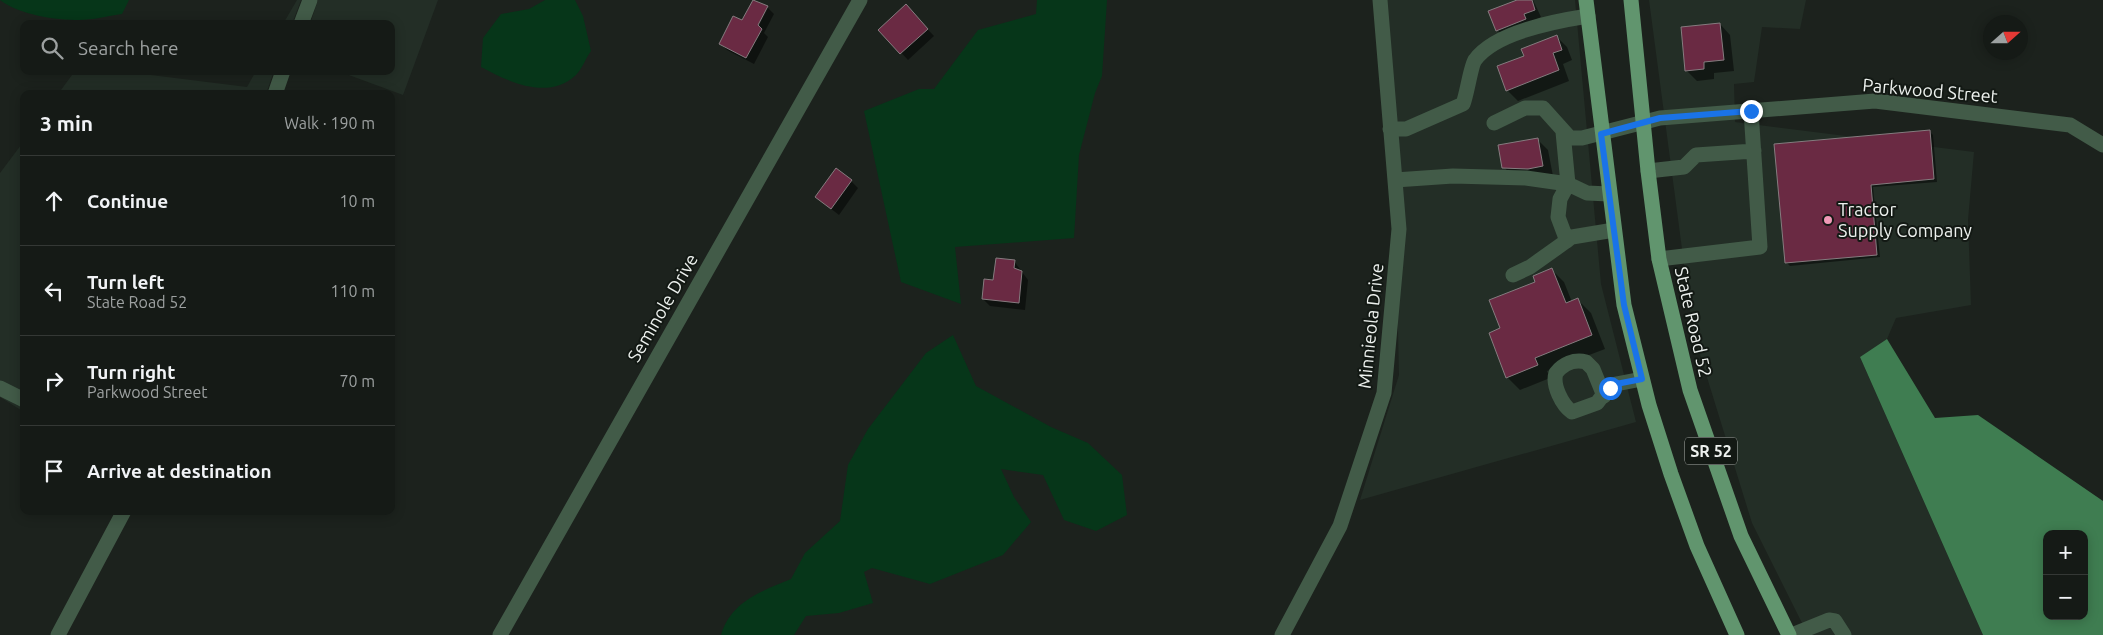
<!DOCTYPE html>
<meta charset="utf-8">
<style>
:root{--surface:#151a16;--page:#1e231f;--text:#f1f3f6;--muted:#9da1a1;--line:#343835}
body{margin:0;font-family:Ubuntu,sans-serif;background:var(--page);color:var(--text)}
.controls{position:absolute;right:15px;bottom:15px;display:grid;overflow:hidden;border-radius:10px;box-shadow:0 2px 12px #0003}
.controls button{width:45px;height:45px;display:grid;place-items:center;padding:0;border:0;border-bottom:1px solid var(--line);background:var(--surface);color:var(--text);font:25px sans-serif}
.compass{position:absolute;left:1983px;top:15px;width:45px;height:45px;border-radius:50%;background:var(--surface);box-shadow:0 2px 12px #0003;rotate:69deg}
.stop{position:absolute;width:15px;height:15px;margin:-11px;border:4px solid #1a73e8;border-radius:50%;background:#fff}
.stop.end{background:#1a73e8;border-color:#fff;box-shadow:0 1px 5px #0008}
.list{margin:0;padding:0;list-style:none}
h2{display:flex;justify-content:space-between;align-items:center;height:65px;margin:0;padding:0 20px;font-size:21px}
h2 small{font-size:16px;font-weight:400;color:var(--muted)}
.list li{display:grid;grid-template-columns:32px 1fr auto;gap:15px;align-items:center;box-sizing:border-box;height:90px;padding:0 20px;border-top:1px solid var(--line)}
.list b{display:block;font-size:19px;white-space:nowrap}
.list p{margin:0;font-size:16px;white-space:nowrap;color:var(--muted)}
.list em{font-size:16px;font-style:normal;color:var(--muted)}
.icon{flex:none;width:28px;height:28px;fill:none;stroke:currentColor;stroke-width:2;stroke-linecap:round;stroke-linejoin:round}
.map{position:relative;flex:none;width:2103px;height:635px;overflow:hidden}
.search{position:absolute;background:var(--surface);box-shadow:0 2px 12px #0003;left:20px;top:20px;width:375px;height:55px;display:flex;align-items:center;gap:12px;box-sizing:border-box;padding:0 18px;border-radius:10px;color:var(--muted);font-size:19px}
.panel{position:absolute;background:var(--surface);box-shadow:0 2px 12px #0003;left:20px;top:90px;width:375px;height:425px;border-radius:10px}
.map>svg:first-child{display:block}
.built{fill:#232e26}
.green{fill:#063619}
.water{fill:#3f7d51;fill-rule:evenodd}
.shadow{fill:#0007}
.building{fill:#6a2a43;stroke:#857c7f}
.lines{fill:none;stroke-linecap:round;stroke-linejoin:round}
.minor{stroke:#425b48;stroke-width:15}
.major{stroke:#61956e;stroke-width:15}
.route{stroke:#1a73e8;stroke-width:6}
.poi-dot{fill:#f09ab7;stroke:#131914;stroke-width:2}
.labels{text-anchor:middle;stroke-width:4;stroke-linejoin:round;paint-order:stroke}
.shield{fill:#131914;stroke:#acb0ad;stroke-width:1}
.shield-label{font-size:16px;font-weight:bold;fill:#edf1ee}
.street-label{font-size:18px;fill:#edf1ee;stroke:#131914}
.poi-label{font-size:18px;fill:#edf1ee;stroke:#131914;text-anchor:start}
</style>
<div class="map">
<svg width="2103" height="635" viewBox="0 0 2103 635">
<rect width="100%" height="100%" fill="#1c221d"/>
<path class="built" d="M297,0h4l-9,24h-9z
M318,0h120l-35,95 -65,-24h53v-47h-81z
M1381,0h194l26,284 35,138 -276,78 39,-125 -6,-271z
M1649,0h157l-6,29 -38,-2 -8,55 -20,2 1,38 239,30 -6,68 3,85 -75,13 -9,21 -27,18 123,278h-175l-56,-112 -59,-191z
M75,71h44l128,16 9,-16h18l-8,23h-208z
M24,141v271l-24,-15v-224z"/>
<path class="green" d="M0,0h129l-7,14c-14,2 -29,6 -43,6 -24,0 -59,-5 -79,-20z
M545,0h30l8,16 8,35c-5,7 -9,18 -15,24 -28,26 -67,7 -95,-8l2,-29 18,-24 28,-5z
M1037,0h70l-5,76 -7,17 -16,62 -5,83 -119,9 6,57 -60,-22 -37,-171 55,-22h15l44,-59 58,-16z
M953,335l23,51 75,41 37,16 34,32 5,40 -31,16 -32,-11 -21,-45 -42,-6 13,28 17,25 -28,33 -73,29 -58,-16 -8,4 9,31 -34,10 -33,3 -12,19h-73c10,-34 41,-44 70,-56l14,-26 35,-32 8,-56 20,-36 58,-76z"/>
<path class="water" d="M1887,339l48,79 43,-3 125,86v134h-120l-123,-278zM2047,534h37v82h-37z"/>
<path class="shadow" d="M754,0l14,8 -14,22 2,1 12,-23 6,6 -10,19 4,4 -14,27 -27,-14 -7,-7 23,-21z
M1520,0h13l8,17 -37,20 -7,-7z
M912,13l22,23 -26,24 -28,-30z
M1720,24l10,11 4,36 -20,2v6l-17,2 -11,-11z
M1556,36l11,11 5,13 -9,4 6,17 -51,20 -11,-11 19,-34z
M1929,131l4,4 4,47 -64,5 7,70 -90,9 -4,-4z
M1537,139l11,11 5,26 -39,2 -10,-11z
M851,181l7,7 -19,27 -23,-18z
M1014,261l14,19 -3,30 -35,-4 -7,-7 12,-18z
M1551,269l13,13 8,20 6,-2 13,13 14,36 -58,22 3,7 -30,12 -13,-13 -5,-48 35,-47z"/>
<path class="building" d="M753,0l15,6 -10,19 4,4 -16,29 -27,-14 14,-28 9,4z
M1517,0h15l3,10 -11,4 2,5 -30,12 -8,-20z
M906,4l22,25 -28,25 -22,-24z
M1720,23l4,37 -20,2v7l-19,2 -4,-44z
M1557,35l5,15 -9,3 6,17 -53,21 -9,-25 27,-10 -3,-7z
M1930,130l4,49 -63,6 6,70 -92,8 -11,-119z
M1538,138l5,28 -15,3 -26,-1 -4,-23z
M836,168l16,12 -21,29 -16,-12z
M996,258l19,2 -1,8 8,3 -3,32 -37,-4 2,-20 9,1z
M1552,268l14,35 12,-5 14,37 -57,23 3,7 -32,13 -17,-45 11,-5 -11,-28 46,-18 -2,-6z"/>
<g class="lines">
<path class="minor" d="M301,24l9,-24
M275,94l8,-23
M1494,123l31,-15h18l27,30h12l78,-20 215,-17 195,24 33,20
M1390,129h16l57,-25c4,-10 8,-39 12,-44 20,-28 81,-39 113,-44
M1563,132l5,52 -8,15 -2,18 9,24
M1648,171l36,-4 12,-12 58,-4
M1395,180l58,-4 73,2 42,6 19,9 22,1
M1659,259l101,-12 -9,-136
M1513,275l17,-8 42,-30 42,-7
M0,388l24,12
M1604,396l-11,-27 -7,-7c-12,-3 -23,2 -30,11 -4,12 6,32 16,39l25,-9 9,-12 10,-7 26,-5
M58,635l66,-124
M500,635l360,-635
M1282,635l58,-109 44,-133 15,-164 -19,-229
M1792,635l37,-15 6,1 9,14"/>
<path class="major" d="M1586,0l38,305 25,100 22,69 26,72 40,89
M1631,0l17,171 11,88 31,131 51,146 48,99"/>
</g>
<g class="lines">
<path class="route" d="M1610,388l6,-4 26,-5 -18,-74 -23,-171 59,-16 91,-7"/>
</g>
<circle class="poi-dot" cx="1828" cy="220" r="5"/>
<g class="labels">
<rect class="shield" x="1685" y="437.5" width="52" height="27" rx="4"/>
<g class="shield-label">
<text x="1711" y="457">SR 52</text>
</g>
<g class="street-label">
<text transform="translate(1930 91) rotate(5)" y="6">Parkwood Street</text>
<text transform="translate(663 308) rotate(-60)" y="6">Seminole Drive</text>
<text transform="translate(1693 322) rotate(77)" y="6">State Road 52</text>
<text transform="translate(1371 326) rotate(-84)" y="6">Minnieola Drive</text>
</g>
<g class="poi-label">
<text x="1838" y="216">Tractor<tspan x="1838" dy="21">Supply Company</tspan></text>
</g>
</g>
</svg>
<div class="controls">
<button>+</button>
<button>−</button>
</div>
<svg class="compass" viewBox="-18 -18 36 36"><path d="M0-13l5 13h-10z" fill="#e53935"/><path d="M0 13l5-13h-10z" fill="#9da1a1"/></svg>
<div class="stop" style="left:1610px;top:388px"></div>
<div class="stop end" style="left:1751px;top:111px"></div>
<div class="search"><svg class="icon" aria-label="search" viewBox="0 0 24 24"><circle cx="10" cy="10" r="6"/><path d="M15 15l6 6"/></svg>Search here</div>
<section class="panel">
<h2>3 min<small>Walk · 190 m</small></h2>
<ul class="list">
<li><svg class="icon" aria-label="ahead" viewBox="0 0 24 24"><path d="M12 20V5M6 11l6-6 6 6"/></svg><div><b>Continue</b></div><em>10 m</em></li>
<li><svg class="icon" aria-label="left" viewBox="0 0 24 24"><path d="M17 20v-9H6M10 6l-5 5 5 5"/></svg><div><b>Turn left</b><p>State Road 52</p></div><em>110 m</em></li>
<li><svg class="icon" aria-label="right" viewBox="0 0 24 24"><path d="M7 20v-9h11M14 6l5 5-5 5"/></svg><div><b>Turn right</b><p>Parkwood Street</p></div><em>70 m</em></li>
<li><svg class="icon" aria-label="arrive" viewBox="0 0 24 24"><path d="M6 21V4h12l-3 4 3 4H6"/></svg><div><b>Arrive at destination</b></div></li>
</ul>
</section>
</div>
